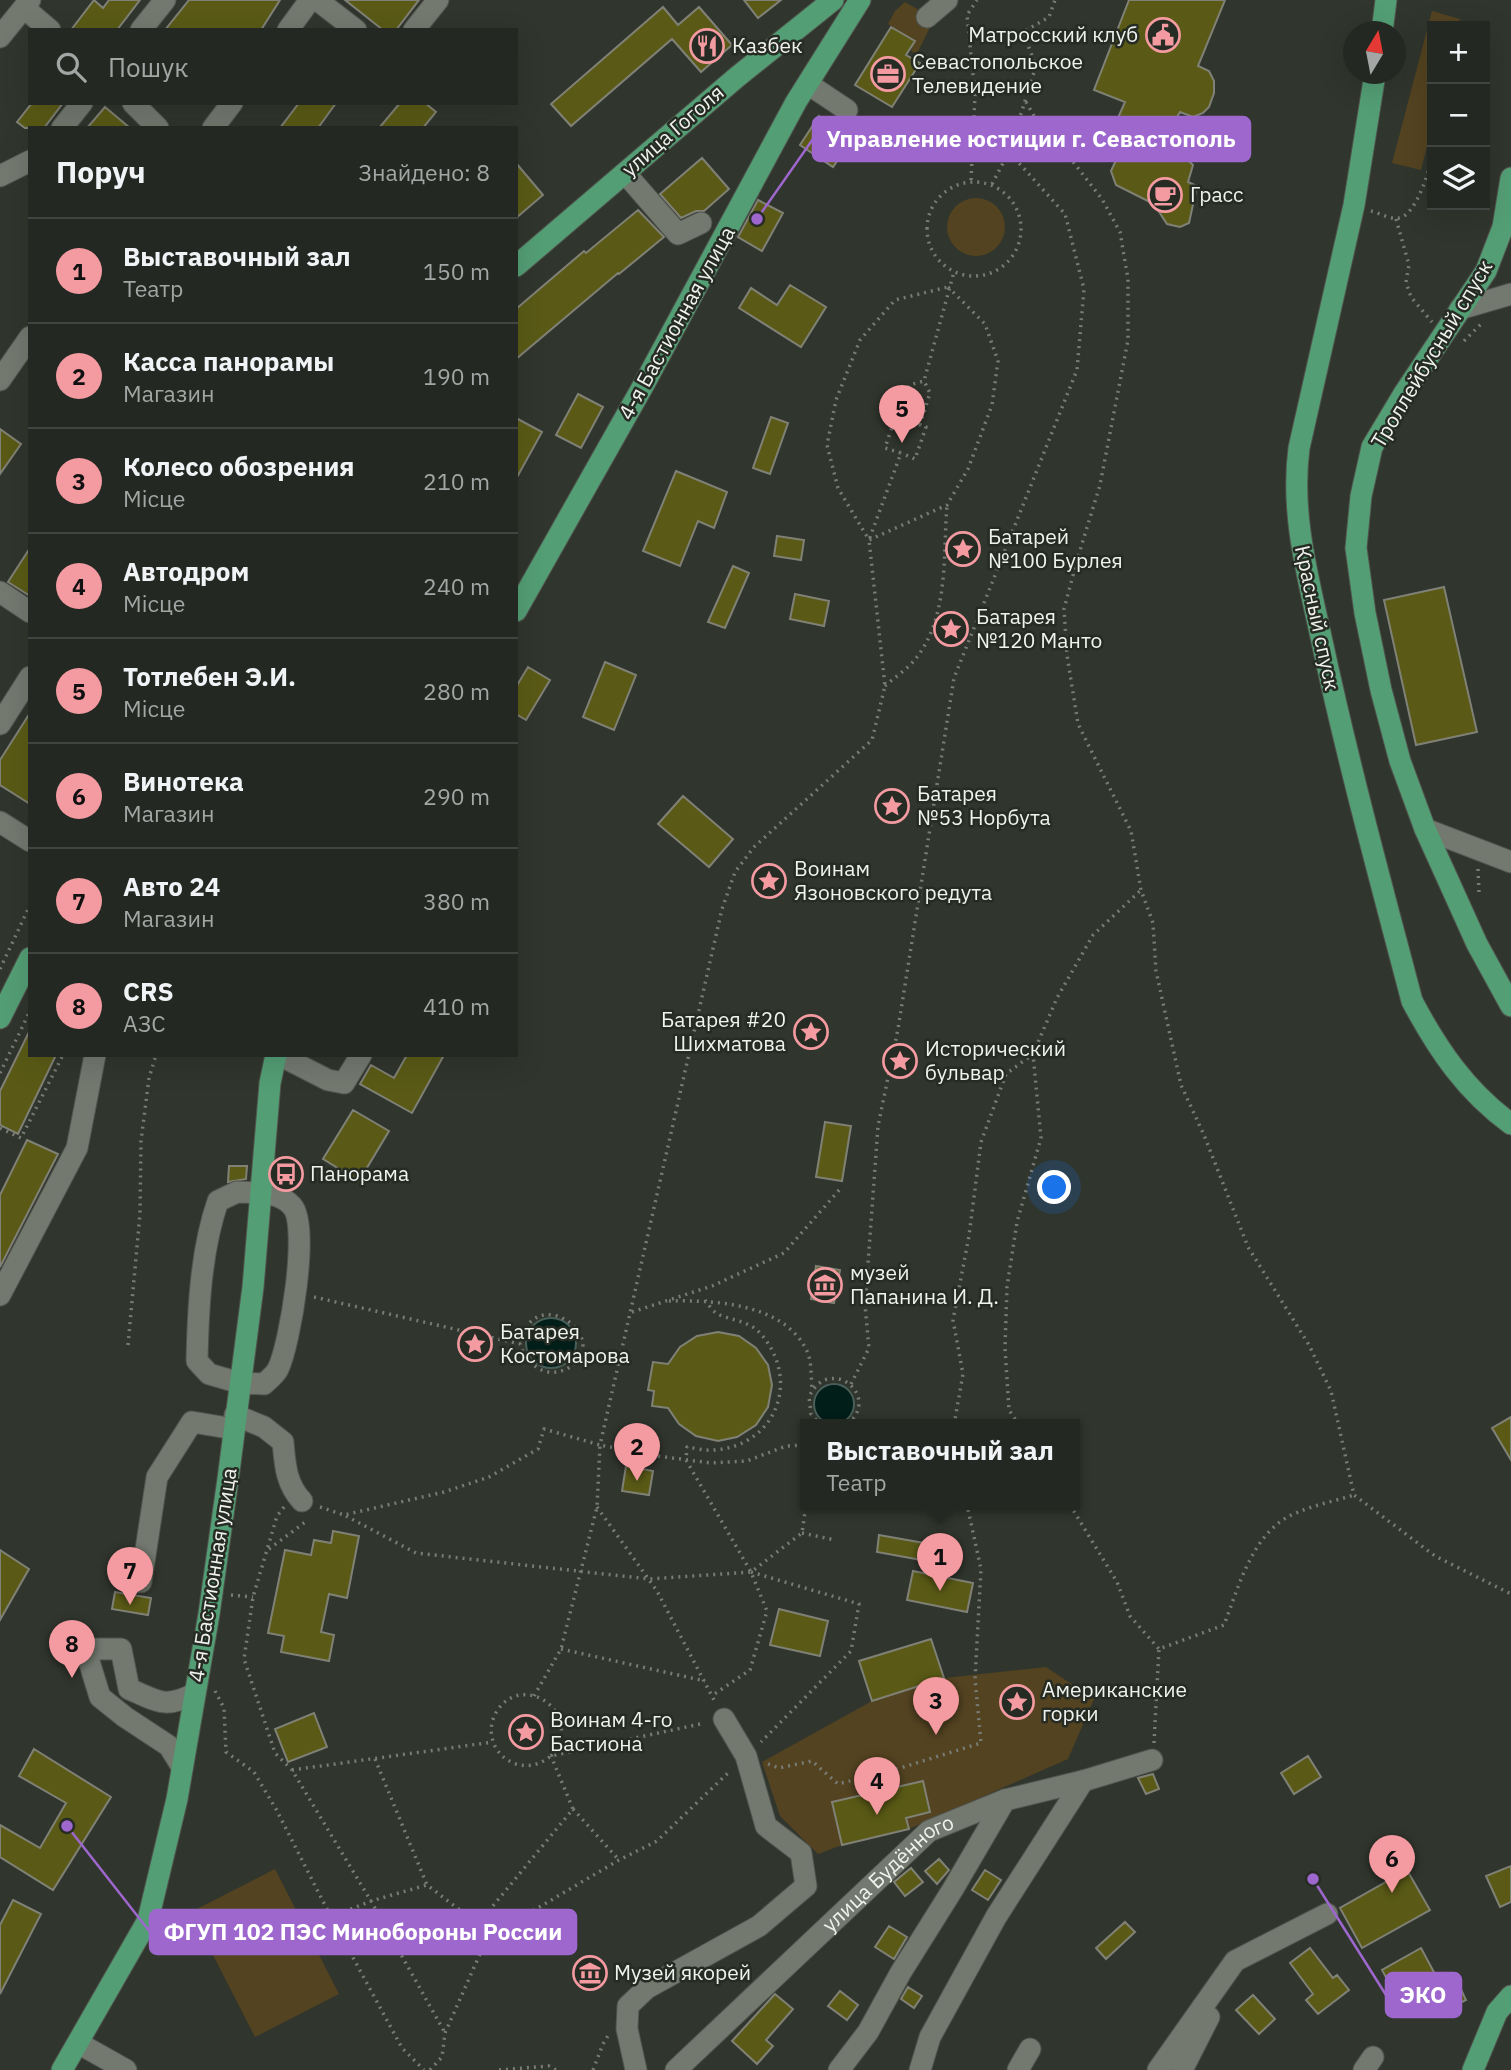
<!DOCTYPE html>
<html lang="uk">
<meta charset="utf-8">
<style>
:root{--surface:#242822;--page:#2c302a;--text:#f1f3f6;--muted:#a3a6a5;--line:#414440;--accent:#f49aa1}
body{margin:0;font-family:"IBM Plex Sans",sans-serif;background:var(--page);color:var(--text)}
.controls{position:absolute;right:21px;top:21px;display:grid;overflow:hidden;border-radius:0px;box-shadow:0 7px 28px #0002}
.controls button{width:63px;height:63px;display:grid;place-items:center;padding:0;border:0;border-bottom:2px solid var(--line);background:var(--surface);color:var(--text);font:35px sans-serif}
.compass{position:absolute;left:1343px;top:21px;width:63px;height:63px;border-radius:50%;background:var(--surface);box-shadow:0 7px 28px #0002;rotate:10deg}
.you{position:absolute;left:1055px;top:1188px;width:24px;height:24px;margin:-18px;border:5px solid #fff;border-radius:50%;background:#1a73e8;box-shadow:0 0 0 10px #1a73e833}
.badge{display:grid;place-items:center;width:46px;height:46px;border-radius:50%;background:var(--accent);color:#111;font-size:23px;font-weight:700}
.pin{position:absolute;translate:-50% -58px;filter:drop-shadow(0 2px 4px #0008)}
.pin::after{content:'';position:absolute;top:37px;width:24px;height:21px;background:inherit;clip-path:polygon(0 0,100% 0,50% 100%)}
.popup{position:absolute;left:800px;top:1419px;width:280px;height:91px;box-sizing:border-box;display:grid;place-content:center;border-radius:0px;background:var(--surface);filter:drop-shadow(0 2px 5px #0005);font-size:23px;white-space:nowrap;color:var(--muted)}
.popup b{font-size:26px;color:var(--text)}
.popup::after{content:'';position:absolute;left:50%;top:100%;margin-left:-14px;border:14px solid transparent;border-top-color:var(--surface)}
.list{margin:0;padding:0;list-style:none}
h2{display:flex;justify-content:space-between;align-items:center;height:91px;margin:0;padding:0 28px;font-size:30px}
h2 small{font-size:23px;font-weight:400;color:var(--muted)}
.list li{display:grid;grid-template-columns:46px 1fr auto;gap:21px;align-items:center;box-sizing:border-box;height:105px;padding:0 28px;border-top:2px solid var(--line)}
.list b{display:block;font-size:26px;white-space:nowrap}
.list p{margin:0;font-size:23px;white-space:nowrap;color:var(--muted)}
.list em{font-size:23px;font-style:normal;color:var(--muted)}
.icon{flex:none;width:38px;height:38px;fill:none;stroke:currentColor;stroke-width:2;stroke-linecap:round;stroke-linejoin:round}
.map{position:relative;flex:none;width:1511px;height:2070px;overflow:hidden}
.search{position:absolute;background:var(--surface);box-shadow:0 7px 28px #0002;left:28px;top:28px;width:490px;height:77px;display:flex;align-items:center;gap:18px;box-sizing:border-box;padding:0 24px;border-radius:0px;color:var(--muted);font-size:26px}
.panel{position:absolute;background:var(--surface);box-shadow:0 7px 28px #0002;left:28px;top:126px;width:490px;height:931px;border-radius:0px}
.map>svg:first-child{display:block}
.green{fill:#534321}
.water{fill:#021e19;stroke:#495e59;stroke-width:2}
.building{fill:#5a5a16;stroke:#808176;stroke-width:2}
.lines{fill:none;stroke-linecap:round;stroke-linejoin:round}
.minor-casing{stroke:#50544d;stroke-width:23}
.major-casing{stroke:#50544d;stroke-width:23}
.path{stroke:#787c75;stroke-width:3.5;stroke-dasharray:2 5;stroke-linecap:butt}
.minor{stroke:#73796f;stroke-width:21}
.major{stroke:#539e75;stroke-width:21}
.labels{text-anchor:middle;stroke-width:5;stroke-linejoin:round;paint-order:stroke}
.poi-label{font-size:21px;fill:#eff2ed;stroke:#262b23;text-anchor:start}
.street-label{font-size:21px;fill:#eff2ed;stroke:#262b23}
.leader{fill:none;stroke:#9e67cd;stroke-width:2.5}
.callout-dot{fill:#9e67cd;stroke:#262b23;stroke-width:2.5}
.callout{fill:#9e67cd;stroke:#9e67cd;stroke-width:2.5}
.callout-label{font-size:23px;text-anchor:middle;font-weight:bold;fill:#fff}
</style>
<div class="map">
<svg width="1511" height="2070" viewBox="0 0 1511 2070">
<rect width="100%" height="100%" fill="#30352d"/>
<path class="green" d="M905,2l19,11 8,10 -15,31 -6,-3 3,-10 -26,-17 7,-13z
M1432,11l28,8 -2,7h-26v100l-11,44 -29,-7z
M947 227a29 29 0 1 1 58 0a29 29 0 1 1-58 0Z
M1046,1667l48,32 -26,60 -159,70 -67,16 -24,9 -38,-38 -18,-54 110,-61 72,-23z
M275,1869l64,125 -84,43 -64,-125z"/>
<path class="water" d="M526 1343a25 25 0 1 1 50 0a25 25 0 1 1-50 0Z
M814 1404a20 20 0 1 1 40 0a20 20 0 1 1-40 0Z"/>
<path class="building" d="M94,0l9,8 6,-8h31l-23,30h-46z
M189,0h91l-19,30h-96z
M345,0h74l-23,30h-13z
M744,0h37l-23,18z
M1129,0h96l-27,66 11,5 5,10v12l-5,14 -6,6 -10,4 -13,-5 -16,27 24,11v10l5,5 -5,17 9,4 -8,37 -9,4 -13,-3 -13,-20 -38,-19 -5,-14 6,-13 -14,-6 22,-50 -31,-12z
M663,7l15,18 21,-18 33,38 -31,27 -29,-33 -101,87 -20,-22z
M891,27l24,14 -9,14 14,8 -28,44 -37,-22z
M32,103h31l-19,25h-19l-8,-6z
M299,103h37l-18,25h-38z
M400,103h25l11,9 -13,16h-44z
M105,107l25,21h-43z
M819,116l33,23 -19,28 -33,-22z
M702,158l27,31 -25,22h-8l-15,7 -21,-24z
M516,163l27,32 -27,23z
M758,200l25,13 -21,38 -24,-14z
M638,210l26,27 -45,37 -1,-1 -102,86v-50l68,-58 2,2z
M790,285l36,22 -25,40 -62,-39 12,-20 26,17z
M578,394l25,13 -22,41 -25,-13z
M771,417l17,6 -18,51 -17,-6z
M516,418l26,14 -26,47z
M0,429l21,15 -21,30z
M676,471l51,21 -13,36 -16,-7 -18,45 -37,-15z
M777,536l27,4 -3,20 -27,-4z
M30,548v48l-22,-14z
M733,566l16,7 -24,55 -17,-6z
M1444,587l33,145 -61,13 -32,-145z
M795,594l34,7 -5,25 -34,-7z
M605,662l31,13 -22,55 -31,-13z
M528,667l22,13 -24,40 -10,-6v-27z
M30,713v91l-30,-19v-25z
M683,796l50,43 -24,28 -51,-43z
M30,1030v25h26l-38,79 -18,-9v-34z
M407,1055h37l-32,58 -52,-29 11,-19 23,13z
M353,1110l36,21 -30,50 -36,-22z
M825,1122l26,4 -9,55 -26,-4z
M27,1140l31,14 -58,113v-72z
M229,1166h18l-1,13 -18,3z
M816,1266l24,4 -6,33 -23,-4z
M718,1332l21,4 17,12 12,17 4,20 -4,22 -12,18 -19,12 -19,4 -22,-5 -17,-12 -11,-16 -16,-2 2,-15 -6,-1 5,-28 15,2 12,-17 17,-11z
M1511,1417v43l-19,-32z
M626,1466l27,5 -4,24 -27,-4z
M333,1531l26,5 -12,62 -18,-4 -8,38 13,3 -5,26 -48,-9 3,-16 -16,-3 17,-83 26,5 3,-15 17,3z
M879,1535l51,9 -3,17 -50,-9z
M0,1550l29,19 -29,51z
M913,1571l60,12 -6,29 -60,-12z
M115,1592l36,6 -3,17 -36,-6z
M779,1609l49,12 -8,35 -50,-11z
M931,1639l13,39 -72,23 -13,-40z
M314,1713l13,34 -39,15 -13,-33z
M34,1749l77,48 -58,93 -53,-33v-32l40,23 26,-45 -47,-27z
M1308,1756l13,21 -27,17 -13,-21z
M1153,1774l6,15 -13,5 -8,-16z
M923,1781l7,31 -24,6 3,11 -67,16 -10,-43z
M939,1859l10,11 -12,14 -12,-13z
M1511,1866v36l-11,5 -14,-31z
M911,1868l12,14 -18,14 -11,-14z
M985,1870l16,10 -13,20 -16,-10z
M1407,1870l23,40 -68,38 -22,-40z
M13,1900l28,14 -41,80v-69z
M1125,1922l10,10 -29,27 -10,-11z
M889,1926l18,11 -13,22 -19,-12z
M1310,1948l23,30 4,-3 12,15 -31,24 -12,-14 7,-6 -23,-31z
M1421,1948l14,26 -39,22 -14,-26z
M1457,1981l9,19 -18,9 -10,-19z
M908,1987l14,9 -8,12 -13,-9z
M840,1991l18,14 -11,15 -19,-14z
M775,1994l18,15 -27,31 7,6 -16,18 -25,-23z
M1253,1995l22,24 -16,15 -23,-24z"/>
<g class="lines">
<g class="minor-casing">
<g id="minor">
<path d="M317,0l39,30"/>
<path d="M24,8l26,22"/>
<path d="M927,17l20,-17"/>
<path d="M141,30l24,-30"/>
<path d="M288,30l22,-30"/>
<path d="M414,30l24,-30"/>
<path d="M0,37l30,-37"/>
<path d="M808,84l39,26"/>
<path d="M133,103l25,25"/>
<path d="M62,128l20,-25"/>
<path d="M213,128l19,-25"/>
<path d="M625,173l53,61 23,-11"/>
<path d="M0,176l30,-15"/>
<path d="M1460,309l51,-15"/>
<path d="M0,380l30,-43"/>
<path d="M0,592l30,20"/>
<path d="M0,724l30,-47"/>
<path d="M0,822l30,19"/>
<path d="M1425,829l86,33"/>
<path d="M279,1055l49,25 16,3 17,-28"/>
<path d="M237,1192c18,1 42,-1 55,14 18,19 -2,139 -14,163 -3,6 -10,11 -14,15l-24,-1 -31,-9 -12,-13c1,-51 4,-112 21,-160z"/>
<path d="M0,1295l77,-147 18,-93"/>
<path d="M235,1415l29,12 19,15c2,23 3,42 19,59"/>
<path d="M136,1582h5l16,-105 35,-55 42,7"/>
<path d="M182,1767l-13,-21 -44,-29 -25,-20 -12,-39 6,-9h27l8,40c29,12 35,20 65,5"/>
<path d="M78,2043l48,27"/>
<path d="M636,2070l-9,-41 1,-23 19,-18 112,-62 47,-40 -5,-33 -35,-27 -20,-70 -22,-37"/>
<path id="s1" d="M676,2070l253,-239 76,-31 78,-19 69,-21"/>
<path d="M839,2070l29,-38 33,-60 52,-83 52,-89"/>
<path d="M920,2070l10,-33 66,-120 87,-136"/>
<path d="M1018,2070l12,-21"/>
<path d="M1158,2070l77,-109 92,-47"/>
<path d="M1182,2070l27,-53"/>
<path d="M1364,2070l9,-13"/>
</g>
</g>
<g class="major-casing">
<path id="major" d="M1382,32l4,-32
M1375,74l-21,131 -55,243c-9,68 10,132 24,198 26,120 58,237 89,355 26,49 54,90 99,123
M1511,178l-8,49 -17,44 -81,121 -33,55 -11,49 -5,52 9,65 16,77 19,71 25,68 52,115 34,62
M516,266l221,-189 96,-77
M516,611l127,-225 153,-284 64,-102
M0,1018l30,-60
M62,2070l86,-150 29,-121 32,-185 19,-135 25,-192 17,-204 6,-28
M1473,2070l24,-58 14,-16"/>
</g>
<path class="path" d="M1026,102l19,33 29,28 28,36 18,33 8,47v61l-28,145 -22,72 -14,52 3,46 11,69 53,107 10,59 12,33 3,48 25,114 23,50 44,112 61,98 22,46 23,104 81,61 76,38
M971,180l4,-85 -8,-80 10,-15
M927 229a47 47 0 1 1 94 0a47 47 0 1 1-94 0Z
M992,184l17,-32
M1371,211c8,2 20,9 28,7 16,-2 29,-44 33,-59
M1396,219l13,46 -3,17 5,15 21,25
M948,287l37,37 13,37 -6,44 -24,64 -21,36 -78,35 -31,-52 -11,-43 9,-45 24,-60 35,-40z
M1464,341l19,-19
M899,418l27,9 -11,32 -14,-6
M920,425l10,-32 -6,-12
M885,686c10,-9 24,-18 32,-29 32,-42 26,-102 30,-152
M1478,869l1,23
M0,969l30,-64
M0,1073l30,-62
M0,1128l21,10 42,-83
M314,1297l206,47c6,21 28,37 50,23 44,-29 -37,-88 -50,-23
M705,1300c3,4 7,10 11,13 12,7 31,7 43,19 43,46 18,114 -45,118 -9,1 -19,-2 -27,-3l-1,13 65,112 16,39 -17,59 -37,25
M669,1301c45,-1 115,2 138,50 5,11 4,27 5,39
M632,1312l80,-26 72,-33 56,-64
M128,1345l12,-131 1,-73 8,-63 7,-23
M580,1355l39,9
M851,1384l18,-36 -4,-43 13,-179 20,-97 56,-351 123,-308 7,-81 -19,-75 -56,-62 27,-86 -13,-34 26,-15 6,-17
M821,1425l-10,-11 -2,-17c19,-43 74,-2 38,28
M954,1425l9,-51 -10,-54 16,-84 12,-94 25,-68 27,-20
M1019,1425l-10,-15 -4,-62 2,-61 10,-65 24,-84 -8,-84 24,-56 36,-63 48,-45
M1070,1505l47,77 13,34 29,33
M284,1507l-7,9 -24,81 -9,62 31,94 17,17 79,131 74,132
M320,1507l24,8 100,-23 45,-15 49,-28 6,-20 56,16 122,-536 13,-37 19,-25 118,-107 13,-54 -16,-146 32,-87 -16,-5 10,-30h4l10,-33 15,-4 30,-109
M597,1507l60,84 58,111
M346,1516l70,37 233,26 102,-7 51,-39 4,-28
M802,1533l33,7
M269,1549l39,-29
M751,1572l108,32 -8,47 -90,91
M231,1595l22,2
M561,1649l144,32
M215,1691l9,17 2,44 28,20 22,37 55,108 71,131 22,22
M534,1696l27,-47 36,-142 3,-62 57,11 54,7 36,-2 39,-15 19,-1
M1154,1743l5,-94 65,-24c15,-39 29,-95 72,-112 18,-8 39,-12 58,-18
M551,1756c35,-42 -28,-86 -54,-45 -5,8 -7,17 -5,26 2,13 12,23 24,27 13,4 25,0 35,-8l154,-33
M375,1759l52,126 51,39 95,-115 -22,-53
M768,1764l11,4 33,-7 26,23 59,-15 84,-26 -6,-64 6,-110 -14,-64
M292,1770l201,-28
M573,1809l46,51
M331,1917l40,-16 56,-16
M478,1924l9,14 132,-78 38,-19 73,-70
M430,2070l12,-13 3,-24 42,-95
M499,2070l50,-4 7,4
M593,2070l10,-26 6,-10"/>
<use href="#minor" class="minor"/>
<use href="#major" class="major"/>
</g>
<defs>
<g id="civic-ring" transform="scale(1.75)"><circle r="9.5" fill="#262b23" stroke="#f49aa1" stroke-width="1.5"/><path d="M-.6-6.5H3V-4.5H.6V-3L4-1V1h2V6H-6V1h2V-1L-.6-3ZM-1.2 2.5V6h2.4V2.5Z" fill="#f49aa1"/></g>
<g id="restaurant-ring" transform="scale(1.75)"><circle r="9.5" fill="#262b23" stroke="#f49aa1" stroke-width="1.5"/><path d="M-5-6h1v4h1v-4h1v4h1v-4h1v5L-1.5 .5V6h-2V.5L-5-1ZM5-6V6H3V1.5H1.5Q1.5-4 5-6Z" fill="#f49aa1"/></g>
<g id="office-ring" transform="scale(1.75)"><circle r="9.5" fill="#262b23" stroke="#f49aa1" stroke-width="1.5"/><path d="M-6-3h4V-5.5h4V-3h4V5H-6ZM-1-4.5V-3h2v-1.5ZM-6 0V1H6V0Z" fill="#f49aa1"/></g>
<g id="cafe-ring" transform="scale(1.75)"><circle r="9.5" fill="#262b23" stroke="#f49aa1" stroke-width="1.5"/><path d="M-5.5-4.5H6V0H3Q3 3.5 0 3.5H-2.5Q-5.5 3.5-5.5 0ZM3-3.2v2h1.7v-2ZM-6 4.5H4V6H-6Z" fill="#f49aa1"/></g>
<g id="sight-ring" transform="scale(1.75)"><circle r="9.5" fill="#262b23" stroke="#f49aa1" stroke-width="1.5"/><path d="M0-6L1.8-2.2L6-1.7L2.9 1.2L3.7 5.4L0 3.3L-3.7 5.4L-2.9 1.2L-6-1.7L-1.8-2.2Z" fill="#f49aa1"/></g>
<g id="bus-ring" transform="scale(1.75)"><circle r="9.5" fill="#262b23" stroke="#f49aa1" stroke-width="1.5"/><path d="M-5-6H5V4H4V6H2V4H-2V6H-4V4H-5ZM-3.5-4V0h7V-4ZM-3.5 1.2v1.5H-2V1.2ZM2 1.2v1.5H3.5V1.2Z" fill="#f49aa1"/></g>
<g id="museum-ring" transform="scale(1.75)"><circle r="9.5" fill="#262b23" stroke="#f49aa1" stroke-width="1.5"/><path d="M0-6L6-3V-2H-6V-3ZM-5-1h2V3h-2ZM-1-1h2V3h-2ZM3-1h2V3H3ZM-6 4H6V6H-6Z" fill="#f49aa1"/></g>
</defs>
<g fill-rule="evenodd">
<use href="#civic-ring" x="1163" y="35"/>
<use href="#restaurant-ring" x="707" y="46"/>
<use href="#office-ring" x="888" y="74"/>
<use href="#cafe-ring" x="1165" y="195"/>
<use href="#sight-ring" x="963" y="549"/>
<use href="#sight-ring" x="951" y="629"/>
<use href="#sight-ring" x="892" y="806"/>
<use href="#sight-ring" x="769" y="881"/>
<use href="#sight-ring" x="811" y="1032"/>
<use href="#sight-ring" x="900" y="1061"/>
<use href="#bus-ring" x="286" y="1174"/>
<use href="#museum-ring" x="825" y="1285"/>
<use href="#sight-ring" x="475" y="1344"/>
<use href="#sight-ring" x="1017" y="1702"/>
<use href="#sight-ring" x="526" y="1732"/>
<use href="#museum-ring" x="590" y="1973"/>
</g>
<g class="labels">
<g class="poi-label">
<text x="1138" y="42" text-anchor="end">Матросский клуб</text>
<text x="732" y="53">Казбек</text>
<text x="912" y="69">Севастопольское<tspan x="912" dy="24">Телевидение</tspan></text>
<text x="1190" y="202">Грасс</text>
<text x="988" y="544">Батарей<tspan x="988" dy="24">№100 Бурлея</tspan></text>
<text x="976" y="624">Батарея<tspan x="976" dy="24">№120 Манто</tspan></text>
<text x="917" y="801">Батарея<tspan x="917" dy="24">№53 Норбута</tspan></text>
<text x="794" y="876">Воинам<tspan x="794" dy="24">Язоновского редута</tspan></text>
<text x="786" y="1027" text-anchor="end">Батарея #20<tspan x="786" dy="24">Шихматова</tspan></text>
<text x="925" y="1056">Исторический<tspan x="925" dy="24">бульвар</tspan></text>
<text x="310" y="1181">Панорама</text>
<text x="850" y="1280">музей<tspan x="850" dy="24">Папанина И. Д.</tspan></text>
<text x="500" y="1339">Батарея<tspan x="500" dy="24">Костомарова</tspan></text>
<text x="1042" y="1697">Американские<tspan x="1042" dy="24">горки</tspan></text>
<text x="550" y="1727">Воинам 4-го<tspan x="550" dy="24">Бастиона</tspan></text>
<text x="614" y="1980">Музей якорей</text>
</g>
<g class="street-label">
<text transform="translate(673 131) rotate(-41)" y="7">улица Гоголя</text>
<text transform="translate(677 323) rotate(-61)" y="7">4-я Бастионная улица</text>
<text transform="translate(1432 354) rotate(-59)" y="7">Троллейбусный спуск</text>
<text transform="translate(1317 618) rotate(78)" y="7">Красный спуск</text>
<text transform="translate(213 1575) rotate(-81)" y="7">4-я Бастионная улица</text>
<text dy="7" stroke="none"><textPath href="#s1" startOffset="290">улица Будённого</textPath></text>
</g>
</g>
<path class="leader" d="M757 219L813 139M67 1826L150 1932M1313 1879L1386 1995"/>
<g class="callout-dot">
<circle cx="757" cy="219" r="7"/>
<circle cx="67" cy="1826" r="7"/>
<circle cx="1313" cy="1879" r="7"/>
</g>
<g class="callout">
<rect x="813" y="117" width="437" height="44" rx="7"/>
<rect x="150" y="1910" width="426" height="44" rx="7"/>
<rect x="1386" y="1973" width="75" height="44" rx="7"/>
</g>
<g class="callout-label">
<text x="1031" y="147">Управление юстиции г. Севастополь</text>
<text x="363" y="1940">ФГУП 102 ПЭС Минобороны России</text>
<text x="1423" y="2003">ЭКО</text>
</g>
</svg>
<div class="controls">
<button>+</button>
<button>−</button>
<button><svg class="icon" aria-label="layers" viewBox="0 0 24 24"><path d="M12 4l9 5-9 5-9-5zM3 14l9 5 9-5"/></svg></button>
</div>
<svg class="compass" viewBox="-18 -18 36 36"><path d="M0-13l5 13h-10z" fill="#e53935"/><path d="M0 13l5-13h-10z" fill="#a3a6a5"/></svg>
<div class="you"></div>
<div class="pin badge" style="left:940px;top:1591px">1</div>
<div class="popup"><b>Выставочный зал</b>Театр</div>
<div class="pin badge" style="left:637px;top:1481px">2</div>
<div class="pin badge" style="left:936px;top:1735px">3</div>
<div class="pin badge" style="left:877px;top:1815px">4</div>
<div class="pin badge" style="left:902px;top:443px">5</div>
<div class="pin badge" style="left:1392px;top:1893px">6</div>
<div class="pin badge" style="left:130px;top:1605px">7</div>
<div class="pin badge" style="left:72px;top:1678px">8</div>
<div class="search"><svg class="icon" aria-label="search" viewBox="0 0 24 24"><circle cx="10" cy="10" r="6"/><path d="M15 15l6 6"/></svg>Пошук</div>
<section class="panel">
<h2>Поруч<small>Знайдено: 8</small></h2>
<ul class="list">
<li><span class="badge">1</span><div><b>Выставочный зал</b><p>Театр</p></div><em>150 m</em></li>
<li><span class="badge">2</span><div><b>Касса панорамы</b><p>Магазин</p></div><em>190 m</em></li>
<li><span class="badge">3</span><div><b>Колесо обозрения</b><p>Місце</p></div><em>210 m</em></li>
<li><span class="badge">4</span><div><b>Автодром</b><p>Місце</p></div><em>240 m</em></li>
<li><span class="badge">5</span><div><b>Тотлебен Э.И.</b><p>Місце</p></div><em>280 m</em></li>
<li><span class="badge">6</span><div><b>Винотека</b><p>Магазин</p></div><em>290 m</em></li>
<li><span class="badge">7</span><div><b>Авто 24</b><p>Магазин</p></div><em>380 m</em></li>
<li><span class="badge">8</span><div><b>CRS</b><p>АЗС</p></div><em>410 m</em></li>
</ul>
</section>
</div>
